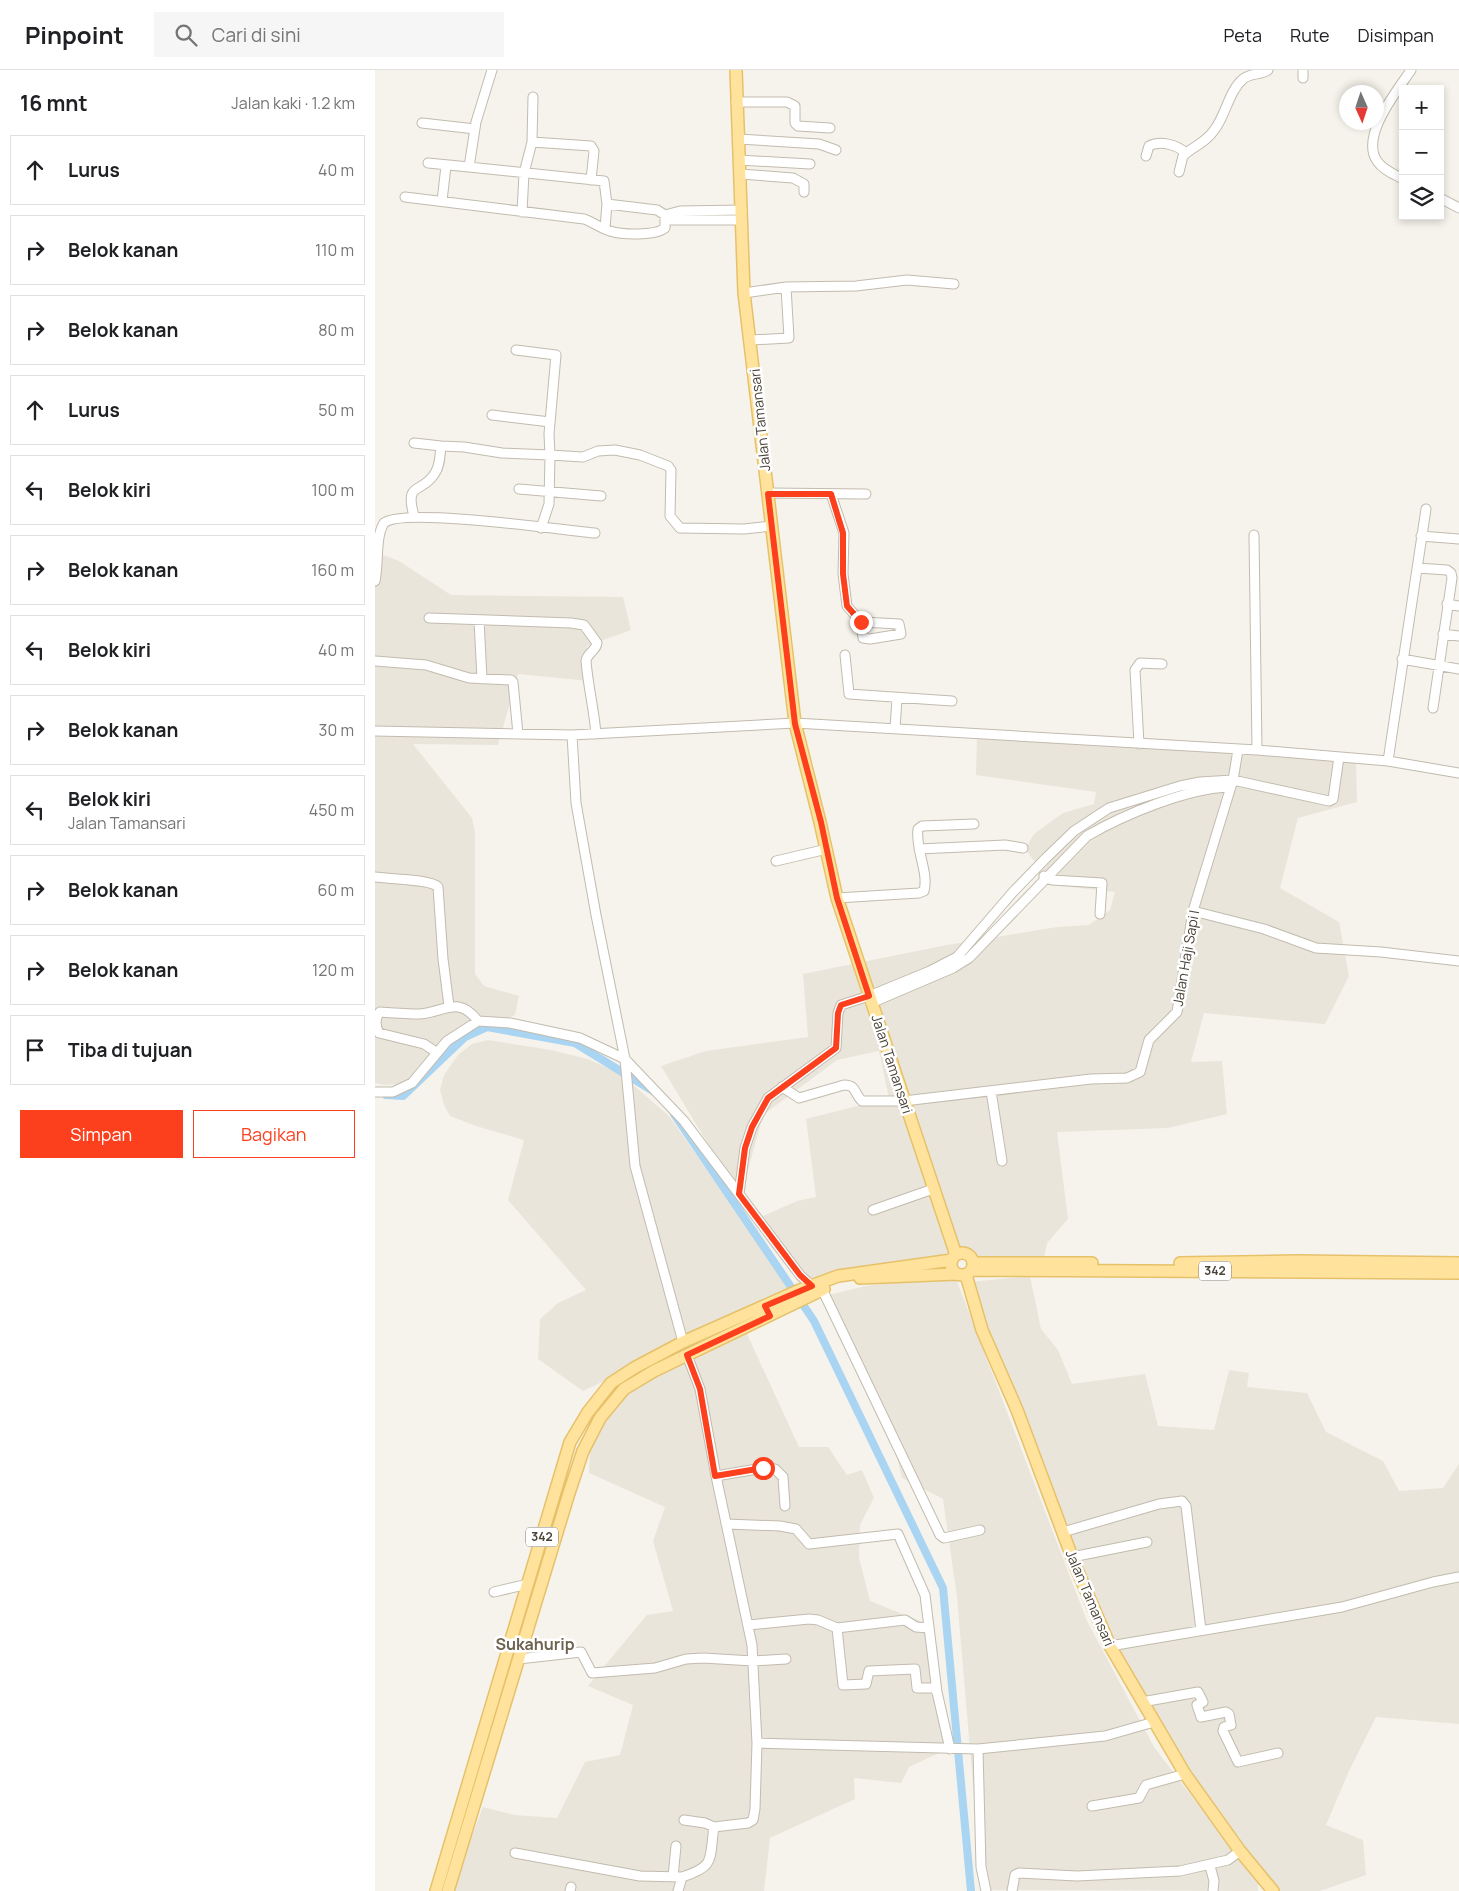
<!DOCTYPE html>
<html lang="id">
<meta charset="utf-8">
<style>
:root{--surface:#fff;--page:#f6f6f6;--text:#202124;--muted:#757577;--line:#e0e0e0;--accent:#fc3f1d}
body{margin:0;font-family:Manrope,sans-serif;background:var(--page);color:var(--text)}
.controls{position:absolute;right:15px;top:15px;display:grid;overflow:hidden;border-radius:0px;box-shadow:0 2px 8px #0003}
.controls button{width:45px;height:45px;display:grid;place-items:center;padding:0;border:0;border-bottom:1px solid var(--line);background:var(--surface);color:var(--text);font:25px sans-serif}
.compass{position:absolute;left:964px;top:15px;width:45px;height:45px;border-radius:50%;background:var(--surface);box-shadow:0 2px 8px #0003;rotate:177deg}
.stop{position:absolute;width:15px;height:15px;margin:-11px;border:4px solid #fc3f1d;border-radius:50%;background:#fff}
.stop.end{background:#fc3f1d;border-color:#fff;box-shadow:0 1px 5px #0008}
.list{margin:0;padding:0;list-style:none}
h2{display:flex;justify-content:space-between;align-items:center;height:65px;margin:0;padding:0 20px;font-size:21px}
h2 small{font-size:16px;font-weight:400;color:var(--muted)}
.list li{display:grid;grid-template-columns:32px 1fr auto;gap:15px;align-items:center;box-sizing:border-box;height:70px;margin:0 10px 10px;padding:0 10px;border:1px solid var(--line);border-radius:0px}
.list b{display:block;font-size:19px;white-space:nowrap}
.list p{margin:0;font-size:16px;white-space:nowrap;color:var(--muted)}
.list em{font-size:16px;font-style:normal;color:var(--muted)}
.actions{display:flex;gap:10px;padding:15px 20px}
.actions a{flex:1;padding:11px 0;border:1px solid var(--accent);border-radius:0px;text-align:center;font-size:18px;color:var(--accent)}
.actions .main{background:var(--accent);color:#fff}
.icon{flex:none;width:28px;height:28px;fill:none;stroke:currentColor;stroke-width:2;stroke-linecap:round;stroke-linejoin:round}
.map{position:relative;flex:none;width:1084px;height:1821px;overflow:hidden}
header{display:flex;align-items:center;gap:30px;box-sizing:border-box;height:70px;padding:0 25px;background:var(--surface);border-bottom:1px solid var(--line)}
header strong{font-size:24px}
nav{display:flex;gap:28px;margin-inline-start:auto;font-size:18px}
.search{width:350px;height:45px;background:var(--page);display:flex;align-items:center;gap:12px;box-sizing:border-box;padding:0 18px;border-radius:0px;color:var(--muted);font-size:19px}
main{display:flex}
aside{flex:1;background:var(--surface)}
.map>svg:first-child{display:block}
.residential{fill:#eae5da}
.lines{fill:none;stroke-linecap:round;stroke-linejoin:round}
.canal{stroke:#a9d4f2;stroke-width:8}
.minor-casing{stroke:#c2bbae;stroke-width:11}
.major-casing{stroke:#e6c16a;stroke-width:14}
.minor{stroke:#fff;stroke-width:9}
.major{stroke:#ffe39c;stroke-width:11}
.route{stroke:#fc3f1d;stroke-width:6}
.labels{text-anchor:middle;stroke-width:5;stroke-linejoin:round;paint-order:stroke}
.shield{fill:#fff;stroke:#817c74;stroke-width:1}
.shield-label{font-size:12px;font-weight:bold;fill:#4b4439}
.street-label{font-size:14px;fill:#4b4439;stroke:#fff}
.quarter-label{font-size:16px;font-weight:bold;fill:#6e6250;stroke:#fff}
</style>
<header>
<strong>Pinpoint</strong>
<div class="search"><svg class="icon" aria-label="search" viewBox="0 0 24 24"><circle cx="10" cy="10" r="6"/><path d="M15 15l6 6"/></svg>Cari di sini</div>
<nav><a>Peta</a><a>Rute</a><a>Disimpan</a></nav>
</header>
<main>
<aside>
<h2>16 mnt<small>Jalan kaki · 1.2 km</small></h2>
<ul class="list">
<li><svg class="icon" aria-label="ahead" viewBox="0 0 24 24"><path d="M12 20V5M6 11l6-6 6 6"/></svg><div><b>Lurus</b></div><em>40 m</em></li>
<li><svg class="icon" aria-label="right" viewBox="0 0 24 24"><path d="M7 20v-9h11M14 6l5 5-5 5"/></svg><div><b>Belok kanan</b></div><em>110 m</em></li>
<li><svg class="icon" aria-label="right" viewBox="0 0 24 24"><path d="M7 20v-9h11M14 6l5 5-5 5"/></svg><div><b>Belok kanan</b></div><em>80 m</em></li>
<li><svg class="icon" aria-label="ahead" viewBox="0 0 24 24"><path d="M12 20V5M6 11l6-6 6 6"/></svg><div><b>Lurus</b></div><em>50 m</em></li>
<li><svg class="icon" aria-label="left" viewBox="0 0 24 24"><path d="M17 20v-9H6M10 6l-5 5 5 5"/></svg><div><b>Belok kiri</b></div><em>100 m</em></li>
<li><svg class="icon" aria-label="right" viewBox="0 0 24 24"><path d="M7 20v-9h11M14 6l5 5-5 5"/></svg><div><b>Belok kanan</b></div><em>160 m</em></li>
<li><svg class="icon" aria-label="left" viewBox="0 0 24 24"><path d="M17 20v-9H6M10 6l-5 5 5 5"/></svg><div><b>Belok kiri</b></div><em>40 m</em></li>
<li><svg class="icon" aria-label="right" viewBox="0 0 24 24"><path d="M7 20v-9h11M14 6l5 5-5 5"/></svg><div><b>Belok kanan</b></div><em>30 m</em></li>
<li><svg class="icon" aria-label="left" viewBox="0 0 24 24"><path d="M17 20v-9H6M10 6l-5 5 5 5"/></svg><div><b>Belok kiri</b><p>Jalan Tamansari</p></div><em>450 m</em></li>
<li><svg class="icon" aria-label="right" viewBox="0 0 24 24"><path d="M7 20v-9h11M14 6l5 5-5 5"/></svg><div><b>Belok kanan</b></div><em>60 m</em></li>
<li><svg class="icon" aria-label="right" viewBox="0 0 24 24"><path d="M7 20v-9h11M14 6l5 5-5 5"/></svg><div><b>Belok kanan</b></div><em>120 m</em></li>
<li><svg class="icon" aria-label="arrive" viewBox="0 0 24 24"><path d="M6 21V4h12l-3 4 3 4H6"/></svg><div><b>Tiba di tujuan</b></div></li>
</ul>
<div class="actions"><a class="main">Simpan</a><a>Bagikan</a></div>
</aside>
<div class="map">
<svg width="1084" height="1821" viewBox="0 0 1084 1821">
<rect width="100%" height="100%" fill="#f6f3ec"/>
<path class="residential" d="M0,482l24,9 52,34 172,2 8,33 -44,16 2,35 -71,-7 -20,71 -85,-1 59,74 3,15v141l9,12 35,10 -4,19 -17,7 -23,5 -14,7 -49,46 -11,4 -17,1 -9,-2z
M602,667l379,24 1,41 -59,16 -18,70 59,34 10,54 -24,48 -121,-11 -13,49 31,-1 5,53 -59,14 -111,4 11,87 -21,24 -3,16h-64l-21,-6 -30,7 -130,24 -38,-67 36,-16 19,-4 -10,-78 83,-21 -10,-47 -42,9 -74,55 -17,62 -15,5 -70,-116 45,-15 102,-14 -5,-63 144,-29 110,-18 32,-2 21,-15 5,-18 -62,-7 -28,-36 9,-15 29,-21 31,-9 2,-12 -120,-17z
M113,970l63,10 37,9 31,14 50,43 124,176 -210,99 -45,-32 2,-40 18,-16 28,-13 -78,-90 16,-60 -48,-14 -26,-10 -6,-11 -4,-15 4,-15 14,-20 14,-11z
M580,1206l132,345 67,126 104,136v8l-276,-1 -25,-293 -14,-98 -41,-21 -10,-43 -72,-138 46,-11z
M655,1206l11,53 17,21 14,34 73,-10 13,52 56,4 15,-60 20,3 -2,14 60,6 19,39 57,29 16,30 44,-3 16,-24v260l-83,-7 -27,54 -23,54 37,15 3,35 -46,16h-43l-89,-105 -90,-152 -77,-202 -51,-150z
M372,1264l52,113h29l19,28 15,-5 12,28 -14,27 -1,33 11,43 58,23 24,123 -43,20 -8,16 -47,-5 1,21 -85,39 -6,53h-313l32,-84 31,8 43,3 28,-56 35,-7 13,-50 -45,-19 59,-71 26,-4 -20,-70 12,-34 -76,-34 1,-27 8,-22 27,-31 27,-18z"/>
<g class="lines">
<path class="canal" d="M11,1025l17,1 62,-59 22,-10 88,16 78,48
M299,1044l140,207 129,267 28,303"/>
<g class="minor-casing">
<path id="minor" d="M117,0l-16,52 -7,45 135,14 3,23 50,6 8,5 15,-4 62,-1
M928,8v-8
M361,32h51l8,4v17l3,3 32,2
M47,53l53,6
M363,69l81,5 17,6
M157,72l59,4 3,5 -3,29
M771,86l3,-10c12,-6 28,-1 37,7
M364,90l71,4
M53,93l41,4
M804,102l4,-16c10,-10 22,-12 32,-27 11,-15 14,-38 28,-50 7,-6 18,-4 25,-9
M366,104l52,4 11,6v8
M1028,109c-9,-5 -20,-9 -26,-18 -17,-25 20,-70 34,-91
M30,127l179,22c9,3 16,9 26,12 12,4 45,5 55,-3v-13
M1065,128l19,10
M67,131l4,-35
M147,142l2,-39 8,-31 1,-45
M290,150h77
M230,158l2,-24
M369,223l42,-6 70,-1 51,-6 47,4
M376,270l38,-2 -3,-51
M117,345l58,7
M39,373l27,3
M144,419l82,7
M393,423l98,1
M456,424l13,39 -1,41 4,32 14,16 38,2 2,10 -31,5 -7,-1 -2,-16
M39,446c-10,-36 8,-21 21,-43 5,-7 5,-18 6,-27l23,1 38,6 48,2 -1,-21 7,-79 -40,-5
M166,458l8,-24 1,-49 33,2 15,-6 17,-1 25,5 28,11 3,4 -1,46 10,12 64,1 28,-3
M879,465l3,215
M1046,466l38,3
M1042,498l30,2 4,3 1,5 -19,130
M0,511c4,-18 0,-44 9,-58 19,-16 178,7 211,10
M1072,534l12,2
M54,548l142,5 13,2 13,18c-1,8 -10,10 -11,18 2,25 8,48 10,73
M104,550l3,59
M1068,564l16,2
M470,585l4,39 103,7
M1027,589l57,10
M0,591l51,4 43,13 42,2 2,2 5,52
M520,659l2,-31
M0,661l197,4 223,-12 462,27 131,11 71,12
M197,665l4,68 20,112 29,144 10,107 48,176
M764,674l-4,-74 5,-7 22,1
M1013,691l38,-252
M544,779l86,-4 18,3
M401,791l51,-12
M669,806v2l8,2 50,3 -2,31
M0,807c13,2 56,2 63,10l5,72 6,47
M462,828l82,-5 5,-2c5,-19 -9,-42 -6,-62l4,-3 52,-2
M818,841l71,18 52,19 65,4 78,9
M496,933l82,-35 16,-10 118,-122c36,-21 100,-48 143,-49
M61,982l-12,-8 -45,-11c-4,-7 -4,-16 1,-21 14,1 27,2 40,2 25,-2 38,-19 58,7
M407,1017l17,11 45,-13c13,0 10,9 18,16h42l187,-22 36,-1 13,-6 9,-32 28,-28 16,-101 40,-131 5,-30
M616,1021l11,70
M0,1022h18l19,-9 35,-42 31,-20 32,2 70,15 45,21 59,62 55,73
M498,1140l60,-21
M437,1216l-12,-11 -61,-81 6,-46 7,-21 16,-29 68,-50 2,-35 3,-8 28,-9 61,-25 27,-14 56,-65 32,-33 29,-28 35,-23 71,-22 20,-4 33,-2 96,21 4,-2 6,-42
M447,1219l118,246 4,3 36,-8
M341,1406l47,-8 12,1 8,8 2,29
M351,1454l54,2 16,3 13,15 89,-10 27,61 12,97
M688,1462l96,-28 23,-3 4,5 15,124
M697,1487l75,-15
M119,1522l34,-8
M373,1555l61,-6 9,1 19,8 68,-8 11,7 13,1
M462,1558l6,57 23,-1 3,-13 46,-2 2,19h17l3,4 13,57
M735,1576l232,-39 91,-25 26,-5
M144,1589l62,-7 11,21 63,-5 31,-9 17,-1 50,3 33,-2
M767,1632l56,-10 5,10 -6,3 4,12 25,-5 3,2 2,11 -7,2 -1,4 15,31 40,-9
M382,1673l221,6 127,-13 49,-14
M603,1679l3,118 5,24
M717,1736l47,-8 7,-13 39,-11
M309,1750l21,3 9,4 34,-4 5,-3 2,-11 2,-66 -5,-98 -36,-169 -16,-87 -13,-34
M140,1783l125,23 42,1
M835,1796l4,15 -1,10
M298,1807l3,-31
M195,1821l1,-4
M303,1821l4,-14c34,-11 27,-17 32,-50
M637,1821l3,-16 4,-2 58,3 103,-5 48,-11 12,-9"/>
</g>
<g class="major-casing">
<path id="major" d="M361,0l8,223 51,430 25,99 17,76 119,357
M576 1194a11 11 0 1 1 22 0a11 11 0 1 1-22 0Z
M598,1193h119
M805,1193l116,-2 163,2
M597,1200l487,3
M591,1205l16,55 35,80 58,155 35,81 75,128 55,77 33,40
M485,1208l96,-4
M61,1821l134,-449 18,-30 23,-29 23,-15 49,-26 117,-52 38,-14 114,-16
M73,1821l121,-398 14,-42 17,-33 24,-29 30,-18 170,-82"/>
</g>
<use href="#minor" class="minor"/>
<use href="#major" class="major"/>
</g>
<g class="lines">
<path class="route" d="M388,1398l-48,8 -15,-87 -13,-34 83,-39 -5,-10 47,-20 -12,-11 -61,-81 6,-46 7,-21 16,-29 68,-50 2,-35 3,-8 28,-9 -32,-98 -16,-76 -26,-98 -27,-230h63l12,39v41l4,32 14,16"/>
</g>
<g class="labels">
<g class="shield">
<rect x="824" y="1191.5" width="32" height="19" rx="4"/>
<rect x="151" y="1457.5" width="32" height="19" rx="4"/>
</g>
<g class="shield-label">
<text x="840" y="1205">342</text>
<text x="167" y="1471">342</text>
</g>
<g class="street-label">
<text transform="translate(385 350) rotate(-96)" y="5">Jalan Tamansari</text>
<text transform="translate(811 888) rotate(-80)" y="5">Jalan Haji Sapi I</text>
<text transform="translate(517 994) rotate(72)" y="5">Jalan Tamansari</text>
<text transform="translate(715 1528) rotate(67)" y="5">Jalan Tamansari</text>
</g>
<g class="quarter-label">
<text x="160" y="1580">Sukahurip</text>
</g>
</g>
</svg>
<div class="controls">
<button>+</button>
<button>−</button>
<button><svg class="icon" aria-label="layers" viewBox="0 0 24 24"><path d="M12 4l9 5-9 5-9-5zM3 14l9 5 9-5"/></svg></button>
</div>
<svg class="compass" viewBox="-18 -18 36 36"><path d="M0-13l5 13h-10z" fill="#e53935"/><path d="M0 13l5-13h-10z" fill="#757577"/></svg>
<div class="stop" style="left:388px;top:1398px"></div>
<div class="stop end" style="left:486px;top:552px"></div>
</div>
</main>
